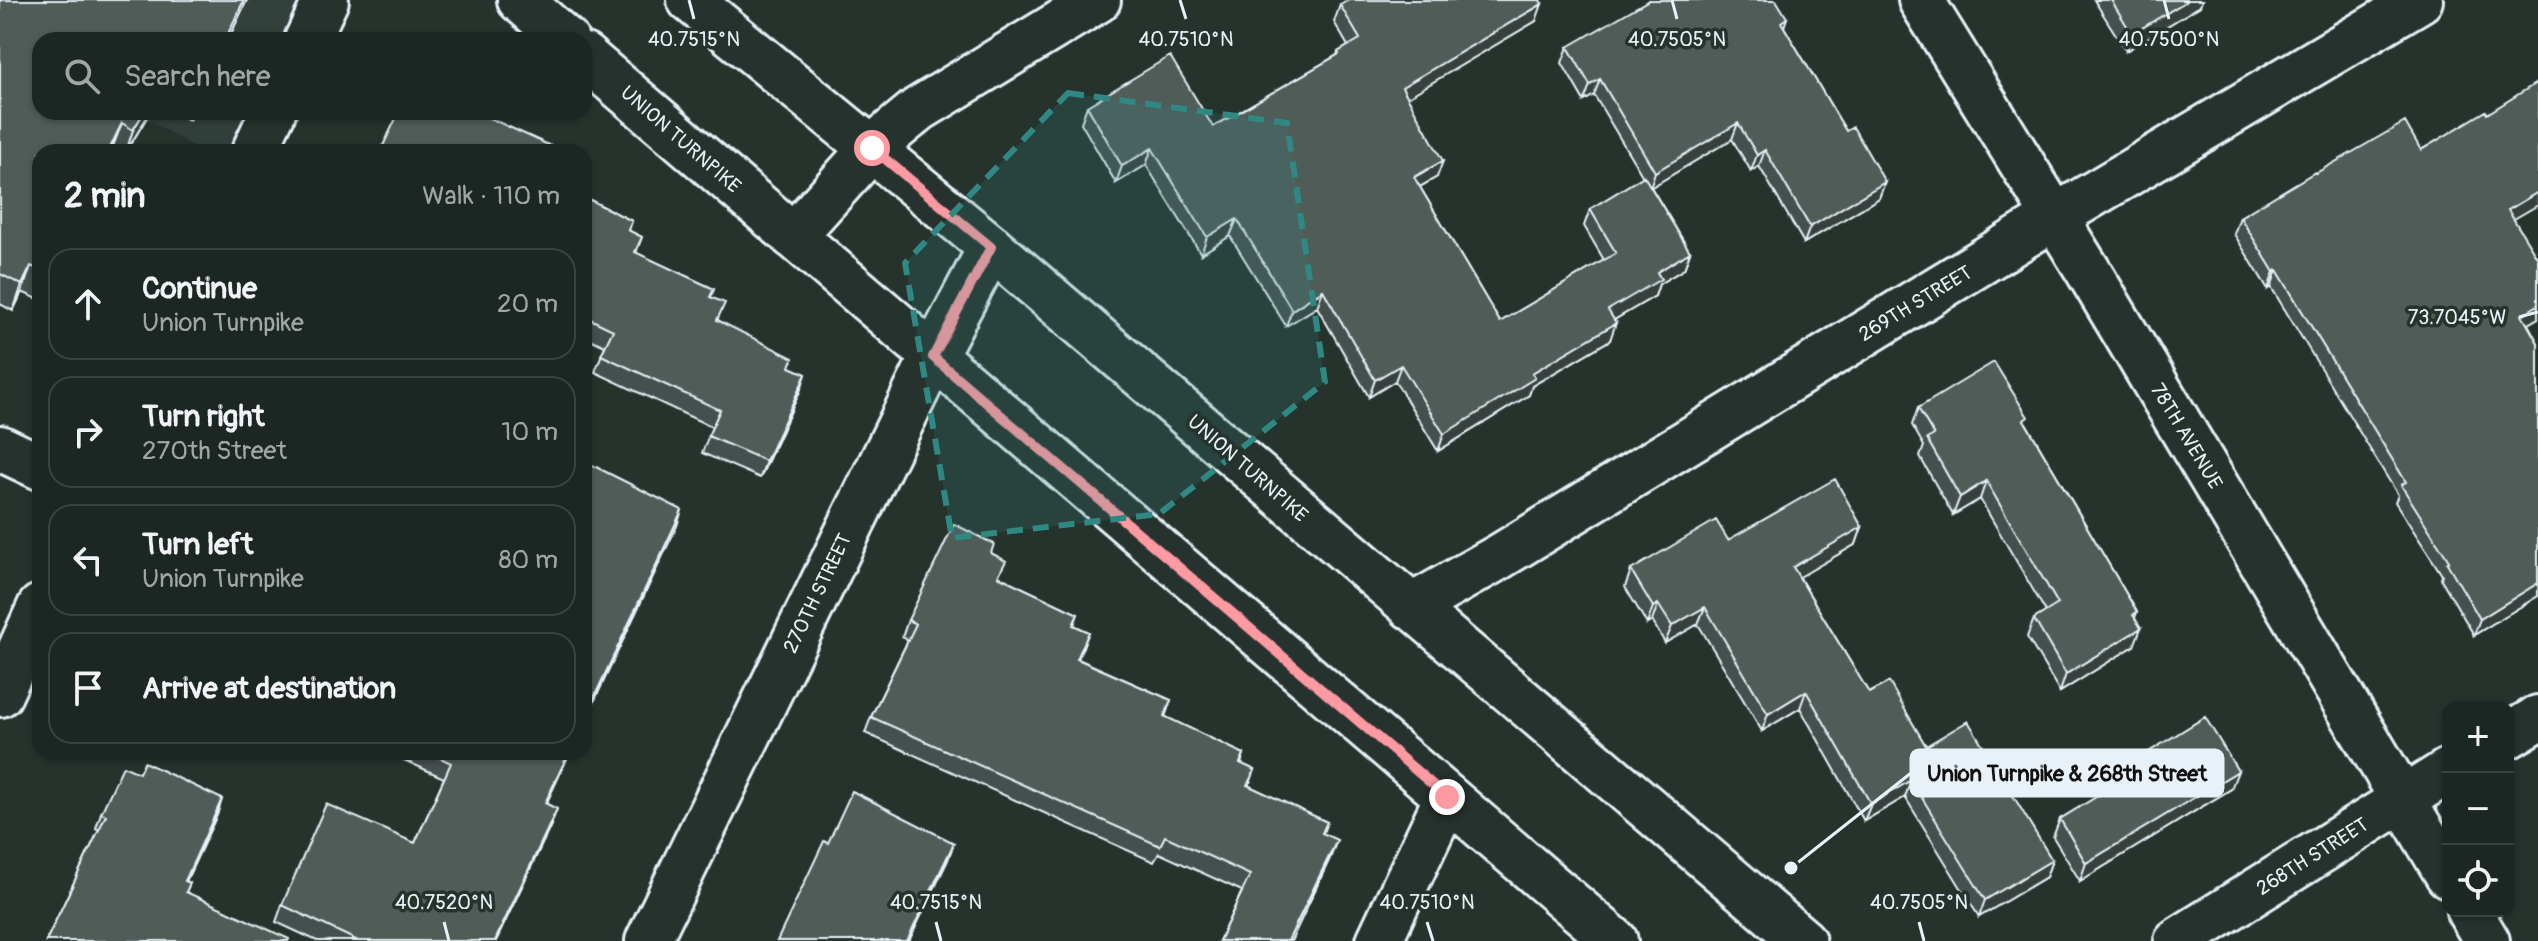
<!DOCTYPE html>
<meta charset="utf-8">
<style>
:root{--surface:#1c2622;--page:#252e2a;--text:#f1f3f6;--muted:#a0a5a5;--line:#3a4340}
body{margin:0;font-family:Pangolin,sans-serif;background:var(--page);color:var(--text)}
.controls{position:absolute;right:24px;bottom:24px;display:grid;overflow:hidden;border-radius:16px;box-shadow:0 2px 6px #0004}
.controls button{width:72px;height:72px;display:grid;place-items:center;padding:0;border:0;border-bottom:2px solid var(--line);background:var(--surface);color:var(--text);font:40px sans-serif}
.stop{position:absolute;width:24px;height:24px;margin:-18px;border:6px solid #ff9aa2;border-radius:50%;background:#fff}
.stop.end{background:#ff9aa2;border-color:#fff;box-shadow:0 2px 8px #0008}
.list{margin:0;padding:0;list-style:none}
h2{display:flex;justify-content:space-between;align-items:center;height:104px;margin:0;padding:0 32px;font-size:34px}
h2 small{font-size:26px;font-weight:400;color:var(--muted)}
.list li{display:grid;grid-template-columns:52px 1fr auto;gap:24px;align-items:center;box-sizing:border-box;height:112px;margin:0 16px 16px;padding:0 16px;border:2px solid var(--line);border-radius:24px}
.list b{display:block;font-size:30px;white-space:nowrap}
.list p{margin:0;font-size:26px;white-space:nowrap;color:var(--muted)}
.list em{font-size:26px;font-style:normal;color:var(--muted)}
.icon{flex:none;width:44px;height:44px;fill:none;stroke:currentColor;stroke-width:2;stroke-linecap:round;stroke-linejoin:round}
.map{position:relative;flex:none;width:2538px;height:941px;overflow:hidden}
.search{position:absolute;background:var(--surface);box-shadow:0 2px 6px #0004;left:32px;top:32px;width:560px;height:88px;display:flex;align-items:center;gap:20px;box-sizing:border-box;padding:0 28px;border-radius:24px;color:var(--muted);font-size:30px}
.panel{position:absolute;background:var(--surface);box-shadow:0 2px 6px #0004;left:32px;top:144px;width:560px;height:616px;border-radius:24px}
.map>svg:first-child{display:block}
.built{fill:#333f3a}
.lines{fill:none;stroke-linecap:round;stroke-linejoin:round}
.minor-casing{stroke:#e8f1f8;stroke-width:50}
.primary-casing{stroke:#e8f1f8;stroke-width:50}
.minor{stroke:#26332d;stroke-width:44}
.primary{stroke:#26332d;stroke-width:44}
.wall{fill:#454f4d;stroke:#e8f1f8;stroke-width:2}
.shaded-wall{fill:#38403e;stroke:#e8f1f8;stroke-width:2}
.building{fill:#505c59;stroke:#e8f1f8;stroke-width:2}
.route{stroke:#ff9aa2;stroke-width:10}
.marked{fill:#308883;fill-opacity:0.2;stroke:#308883;stroke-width:6;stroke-dasharray:16 10;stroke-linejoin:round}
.ticks{fill:none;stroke:#e8f1f8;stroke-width:3}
.labels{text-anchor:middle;stroke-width:7;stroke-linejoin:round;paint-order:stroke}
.street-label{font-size:20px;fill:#e8f1f8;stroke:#26332d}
.ticks-label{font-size:20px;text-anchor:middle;fill:#e8f1f8;stroke:#26332d;stroke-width:7;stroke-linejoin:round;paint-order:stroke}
.leader{fill:none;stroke:#e8f1f8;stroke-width:3}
.callout-dot{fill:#e8f1f8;stroke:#26332d;stroke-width:3}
.callout{fill:#e8f1f8;stroke:#e8f1f8;stroke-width:3}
.callout-label{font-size:22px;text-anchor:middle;font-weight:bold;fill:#111}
</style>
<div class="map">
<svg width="2538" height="941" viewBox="0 0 2538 941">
<rect width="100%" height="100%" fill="#26332d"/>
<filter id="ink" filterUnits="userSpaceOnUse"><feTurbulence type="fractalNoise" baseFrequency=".0125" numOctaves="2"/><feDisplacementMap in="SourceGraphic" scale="16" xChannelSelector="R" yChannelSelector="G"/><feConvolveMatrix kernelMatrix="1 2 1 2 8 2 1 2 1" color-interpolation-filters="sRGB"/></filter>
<g filter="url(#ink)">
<path class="built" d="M0,0h326l-19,40h-267z
M134,112h139l-19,40h-51z"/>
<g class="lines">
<g class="minor-casing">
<path id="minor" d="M1921,0l166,269 361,606
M307,40l19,-40
M254,152l19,-40
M793,236l79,-88 47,-39 179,-109
M0,448l40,19
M1411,607l88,-50 556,-340 365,-217
M0,694l40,-87
M2508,736l30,-18
M2469,911l18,30
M648,941l285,-584 58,-110
M1379,941l68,-144
M2177,941l271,-170"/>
</g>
<g class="primary-casing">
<path id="primary" d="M520,0l46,40
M690,0l301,247 812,694
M584,56l1031,885"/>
</g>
<use href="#minor" class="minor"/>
<use href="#primary" class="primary"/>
</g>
<path class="wall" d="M0,0h247l-19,40h-188l110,72 -24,40h-9l-5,-3 -72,3v148l-18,-8 -9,19 -13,-7z
M2094,0h108l-2,6 -74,45z
M1340,5l196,16 -129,76 30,80 -17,10 80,135 104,-62 -20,-34 6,-17 53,-32 -49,-82 -10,6 -22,-38 6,-16 219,-29 -3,9 62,104 39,51 -6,16 -75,45 -45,-77 -8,5 -19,-32 -81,48 39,65 -6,17 -25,15 -4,12 -41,24 -4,20 -78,46 -3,9 -91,56 -43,-70 -26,16 -52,-90 -31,19 -56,-90 -29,18 -55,-89 -30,18 -35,-60 6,-17 126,21 124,-72 1,-3 10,-6 -14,-24z
M176,112h17l-4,8z
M2487,114l51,204 -10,6 10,19v253l-64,39 -33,-56 1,-4 -47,-73 3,-7 -127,-208 -3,2 -34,-55 6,-17 76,-44 105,-23z
M584,197l48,24 -3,10 13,6 -6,16 78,36 -3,8 7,23 72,47 16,7 -6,17 -40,87 -58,-25 10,-26 -117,-55 10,-26 -21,-10z
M1918,408l108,15 111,189 -2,6 -1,28 -74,46 -33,-55 7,-18 12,-7 -66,-113 -27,16 -33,-58 4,-11 -12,-21z
M1862,527l-6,17 -57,33 70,116 183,167 -6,17 -67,40 -74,-120 -41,24 -64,-113 -38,23 -64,-107 -33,19 -13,-22 -5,3 -22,-37 6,-17z
M991,553l9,24 78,37 -4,11 15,7 -11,27 93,41 -6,17 79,37 -3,10 14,6 -6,16 78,36 -4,11 8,23 -40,85h-72l23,-50 -83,-38 -5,9 -289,-129 6,-16 37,-77 -6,-3 6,-17z
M386,752h184l-24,52 5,21 -55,116h-179l-41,-19 6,-17 133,-62 29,-65z
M2131,763l100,26 -151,92 -27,-44 7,-18 65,-39z
M139,773l83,26 -5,16 -31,66 4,2 -4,9 -140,49 53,-111 -3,-2 5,-15z"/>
<path class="shaded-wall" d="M244,0h3l-19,40h-3z
M2188,0h14l-2,6 -74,45 6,-17z
M1542,4l-6,17 -140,83 6,-17z
M1600,79l-6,16 -10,6 6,-16z
M144,112h6l-24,40 7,-22z
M122,123l-10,26 -1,3h-3z
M1738,123l-6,16 -82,49 5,-16z
M1152,148l-6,17 -30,18 6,-17z
M1765,150l-6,16 -8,5 6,-16z
M1443,161l-6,16 -30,17 7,-17z
M1885,182l-6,16 -75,45 6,-16z
M2538,192v13l-36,21 6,-16z
M1237,219l-7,17 -29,18 6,-17z
M1690,252l-6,17 -25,15 -4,12 -53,31 6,-17 49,-38z
M31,266l-9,26 -9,19 9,-26z
M2277,270l-6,17 -3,2 6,-17z
M1323,290l-6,17 -31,19 6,-16z
M2538,305v13l-22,13 6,-16z
M1616,323l-6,17 -78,46 -3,9 -91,56 6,-17 88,-61z
M1401,365l-6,16 -26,16 6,-17z
M806,374l-6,17 -40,87 6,-17z
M1986,481l-6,18 -27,16 7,-18z
M682,510l-5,16 -93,197v-4z
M1862,527l-6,17 -70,41 7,-18z
M2538,583v13l-64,39 6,-16z
M1658,604l-6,17 -5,3 6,-17z
M1705,607l-7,17 -33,19 7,-17z
M2141,628l-7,18 -74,46 6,-18z
M1806,691l-6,17 -38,23 6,-17z
M569,752h1l-31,67 6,-16z
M2238,771l-7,18 -151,92 6,-18z
M1911,780l-6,17 -41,24 7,-17z
M222,799l-5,16 -38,81 6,-15z
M557,809l-6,16 -55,116h-1z
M1337,840l-6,16 -40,85h-3z
M954,843l-6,17 -39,81h-2z
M2052,860l-6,17 -67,40 6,-17z"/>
<path class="building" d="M0,0h244l-19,40h-185v72h104l-11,18 -11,-7 -14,29h-68v118l-9,-4 -9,19 -22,-11z
M1349,0h191l2,4 -140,83 41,74 -29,16 86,145 116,-69 -26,-44 54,-33 46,76 -33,20 4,7 -53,31 8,13 -84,50 3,5 -91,56 -43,-69 -26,15 -52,-90 -31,20 -55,-91 -30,18 -55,-89 -30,18 -35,-60 83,-50 43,71 126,-73 -1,-2 22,-13 -20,-34z
M1649,0h127l11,18 -6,4 65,109 7,-4 32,55 -75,45 -45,-77 -8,5 -19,-32 -83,49 -55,-93 -10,6 -22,-38z
M2111,0h77l-56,34z
M2538,82v110l-30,18 30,49v46l-16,10 16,28v240l-58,36 -33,-56 2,-2 -48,-76 5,-3 -129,-212 -3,2 -34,-55 75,-45 1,1 89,-51 16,28 65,-39 1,3z
M399,112h77l75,34 -3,6h-168z
M584,197l48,24 -4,9 14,7 -7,15 79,37 -4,8 15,6 -8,17 76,38 -3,9 16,7 -40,87 -58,-25 12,-26 -119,-55 12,-25 -29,-14z
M1994,362l34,55 -4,3 113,192 -4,3 8,13 -75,46 -32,-55 24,-15 -72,-123 -26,16 -33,-58 7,-4 -16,-27z
M588,463l94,47 -98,209v-248z
M1835,479l27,48 -69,40 76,126 20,-11 37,64 42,-25 84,139 -67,40 -74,-120 -40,24 -65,-113 -38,23 -63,-107 -33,19 -14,-22 -5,3 -22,-37 85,-50 12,20z
M954,524l40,20 -3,9 15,8 -8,15 80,38 -5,11 16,7 -12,27 94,41 -7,16 80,38 -4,9 15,7 -8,15 80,37 -5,11 15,7 -49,101h-69l31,-66 -85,-39 -5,10 -289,-129 45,-93 -8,-4z
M2205,717l33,54 -152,92 -26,-44 77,-47 -6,-9z
M428,752h141l-24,51 12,6 -62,132h-137l-76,-36 44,-101 89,39 36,-80z
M144,762l78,37 -37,82 5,2 -4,9 103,47 -1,2h-242l60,-126 -5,-2 22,-47 16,7z
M852,791l102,52 -47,98h-130l47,-100 4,2z"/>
</g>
<g class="lines" filter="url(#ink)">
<path class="route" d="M872,148l119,99 -58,110 514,440"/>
</g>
<path class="marked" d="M1068,93l219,30 38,259 -166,132 -207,24 -47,-275z"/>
<path class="ticks" d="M689,0l5,19M1180,0l6,19M1672,0l5,19M2164,0l5,19M2519,317l19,-5M444,922l5,19M936,922l5,19M1427,922l6,19M1919,922l5,19"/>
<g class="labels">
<g class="street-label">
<text transform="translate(681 139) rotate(41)" y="7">UNION TURNPIKE</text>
<text transform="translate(1915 303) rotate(-31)" y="7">269TH STREET</text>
<text transform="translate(2187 436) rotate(59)" y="7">78TH AVENUE</text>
<text transform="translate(1248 468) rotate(41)" y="7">UNION TURNPIKE</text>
<text transform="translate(817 593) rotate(-64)" y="7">270TH STREET</text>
<text transform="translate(2312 856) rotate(-32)" y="7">268TH STREET</text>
</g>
</g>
<g class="ticks-label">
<text x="694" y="46">40.7515°N</text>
<text x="1186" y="46">40.7510°N</text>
<text x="1677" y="46">40.7505°N</text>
<text x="2169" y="46">40.7500°N</text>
<text x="2457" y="324">73.7045°W</text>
<text x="444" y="909">40.7520°N</text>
<text x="936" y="909">40.7515°N</text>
<text x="1427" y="909">40.7510°N</text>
<text x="1919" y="909">40.7505°N</text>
</g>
<path class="leader" d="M1791 868L1911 773"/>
<circle class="callout-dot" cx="1791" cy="868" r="8"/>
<rect class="callout" x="1911" y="750" width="312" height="46" rx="8"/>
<g class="callout-label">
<text x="2067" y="781">Union Turnpike &amp; 268th Street</text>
</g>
</svg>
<div class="controls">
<button>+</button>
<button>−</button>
<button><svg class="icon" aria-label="locate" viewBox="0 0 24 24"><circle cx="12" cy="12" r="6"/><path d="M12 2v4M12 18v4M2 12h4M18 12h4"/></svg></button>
</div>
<div class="stop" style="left:872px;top:148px"></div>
<div class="stop end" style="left:1447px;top:797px"></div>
<div class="search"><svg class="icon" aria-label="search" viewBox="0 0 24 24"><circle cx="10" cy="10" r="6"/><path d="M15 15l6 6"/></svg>Search here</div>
<section class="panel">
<h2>2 min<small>Walk · 110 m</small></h2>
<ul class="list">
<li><svg class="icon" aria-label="ahead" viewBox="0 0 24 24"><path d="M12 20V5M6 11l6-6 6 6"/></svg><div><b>Continue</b><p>Union Turnpike</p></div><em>20 m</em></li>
<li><svg class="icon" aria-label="right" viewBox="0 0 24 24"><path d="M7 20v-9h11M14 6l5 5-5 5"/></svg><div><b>Turn right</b><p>270th Street</p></div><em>10 m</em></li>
<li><svg class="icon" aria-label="left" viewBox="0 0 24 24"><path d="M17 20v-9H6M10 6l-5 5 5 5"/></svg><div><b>Turn left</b><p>Union Turnpike</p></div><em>80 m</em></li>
<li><svg class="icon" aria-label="arrive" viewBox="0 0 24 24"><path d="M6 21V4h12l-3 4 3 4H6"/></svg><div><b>Arrive at destination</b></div></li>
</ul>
</section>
</div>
